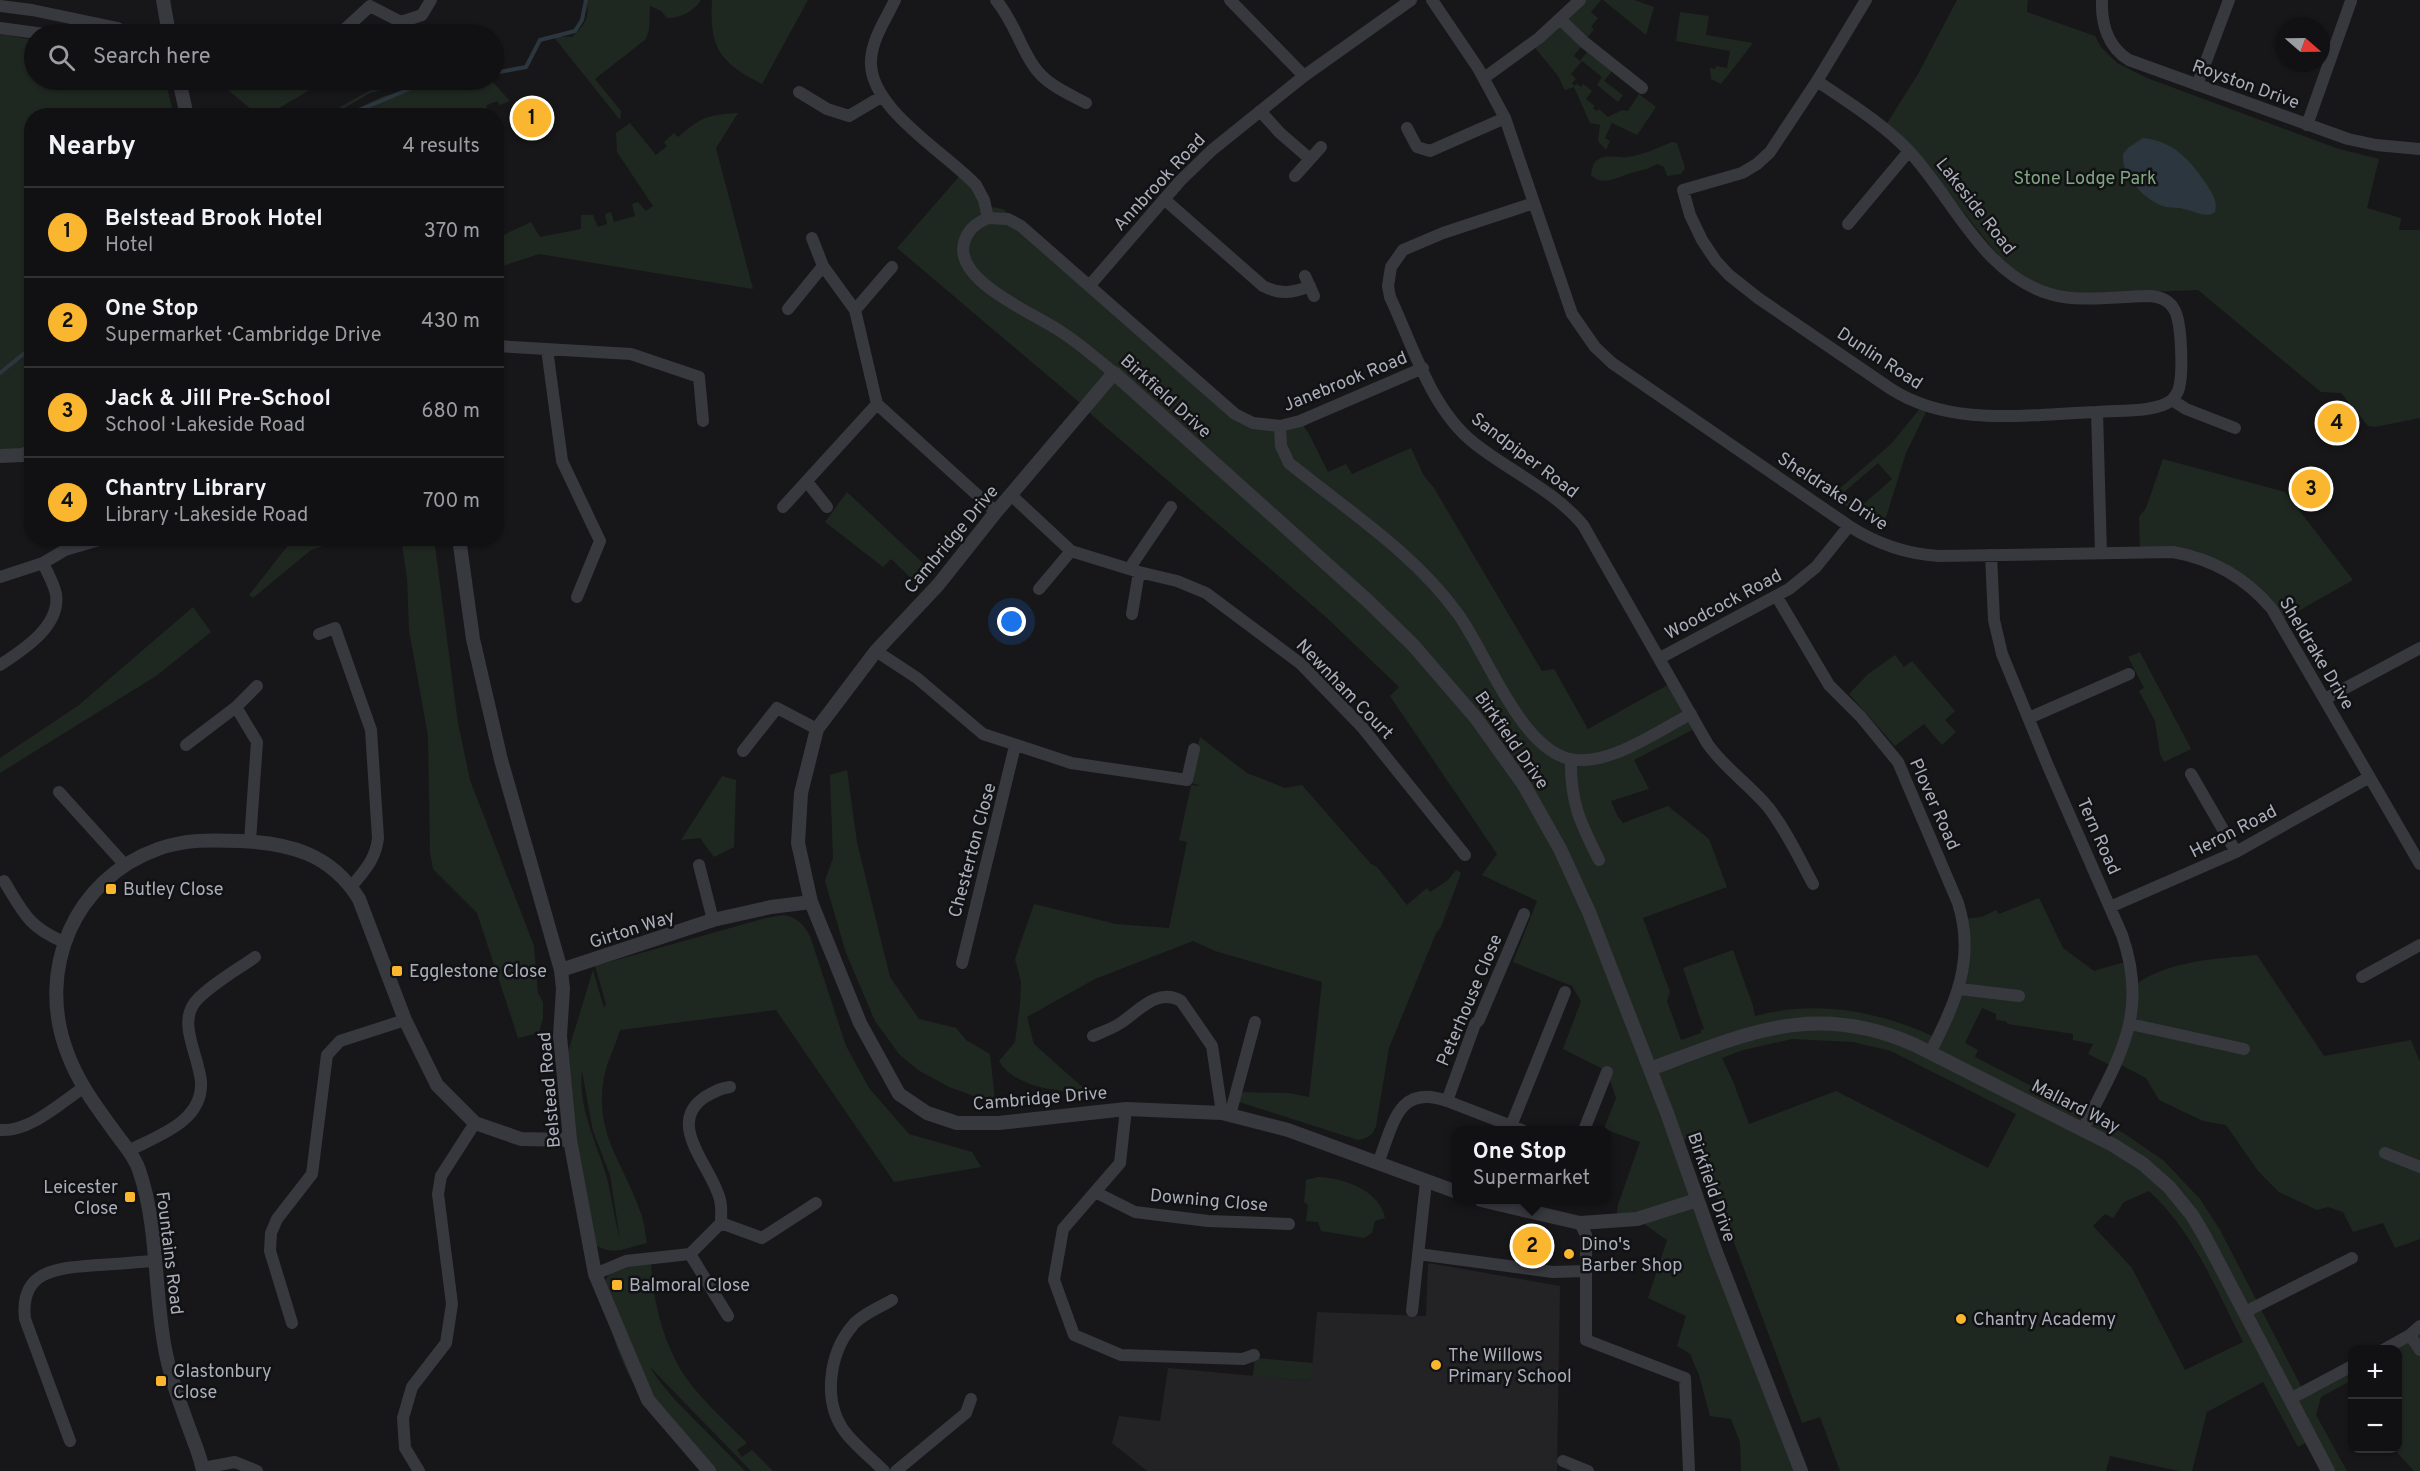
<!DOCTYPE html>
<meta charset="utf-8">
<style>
:root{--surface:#111113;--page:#1a1a1c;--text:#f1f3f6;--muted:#9c9da0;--line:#303133;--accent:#fab62e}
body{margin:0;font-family:Overpass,sans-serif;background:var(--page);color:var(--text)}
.controls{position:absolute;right:18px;bottom:18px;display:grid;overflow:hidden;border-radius:12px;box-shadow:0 2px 4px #0004}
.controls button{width:54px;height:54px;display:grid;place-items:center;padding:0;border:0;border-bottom:2px solid var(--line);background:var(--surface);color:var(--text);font:30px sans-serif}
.compass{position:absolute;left:2276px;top:18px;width:54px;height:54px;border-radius:50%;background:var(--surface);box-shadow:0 2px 4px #0004;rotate:110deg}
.you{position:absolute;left:1012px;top:622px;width:21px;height:21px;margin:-15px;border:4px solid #fff;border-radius:50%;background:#1a73e8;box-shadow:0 0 0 9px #1a73e833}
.badge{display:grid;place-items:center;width:39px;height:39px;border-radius:50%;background:var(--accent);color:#111;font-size:20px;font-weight:700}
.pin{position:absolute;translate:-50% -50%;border:3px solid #fff;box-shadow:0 2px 6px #0006}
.popup{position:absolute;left:1452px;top:1126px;width:159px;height:78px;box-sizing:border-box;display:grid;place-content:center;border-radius:12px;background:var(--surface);filter:drop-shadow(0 2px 4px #0005);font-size:20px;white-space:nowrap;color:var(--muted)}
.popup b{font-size:22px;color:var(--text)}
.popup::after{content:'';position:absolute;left:50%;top:100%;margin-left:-12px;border:12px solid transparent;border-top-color:var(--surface)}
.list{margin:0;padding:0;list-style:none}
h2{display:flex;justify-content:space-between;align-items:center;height:78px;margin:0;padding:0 24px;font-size:26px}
h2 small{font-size:20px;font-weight:400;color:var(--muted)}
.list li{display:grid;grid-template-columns:39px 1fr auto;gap:18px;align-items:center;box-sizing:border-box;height:90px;padding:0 24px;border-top:2px solid var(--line)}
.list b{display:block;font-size:22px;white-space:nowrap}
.list p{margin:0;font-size:20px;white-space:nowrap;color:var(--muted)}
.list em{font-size:20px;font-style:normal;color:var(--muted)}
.icon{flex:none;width:33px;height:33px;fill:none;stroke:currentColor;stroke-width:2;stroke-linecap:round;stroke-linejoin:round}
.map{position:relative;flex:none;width:2420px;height:1471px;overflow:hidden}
.search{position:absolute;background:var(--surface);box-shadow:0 2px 4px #0004;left:24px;top:24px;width:480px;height:66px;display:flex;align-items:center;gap:15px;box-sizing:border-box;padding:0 21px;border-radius:33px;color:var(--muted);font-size:22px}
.panel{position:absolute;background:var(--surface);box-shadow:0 2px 4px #0004;left:24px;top:108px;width:480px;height:438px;border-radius:24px}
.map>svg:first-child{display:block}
.built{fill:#232326}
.green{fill:#1f2820;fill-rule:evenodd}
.water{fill:#2c363e}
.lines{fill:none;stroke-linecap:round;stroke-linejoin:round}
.stream{stroke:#2c363e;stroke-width:4}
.minor{stroke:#38393f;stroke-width:12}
.tertiary{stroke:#38393f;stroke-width:14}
.poi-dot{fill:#fab62e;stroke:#121214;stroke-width:2}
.labels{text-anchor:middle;stroke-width:5;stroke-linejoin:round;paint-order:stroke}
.street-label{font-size:18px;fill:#a9aeba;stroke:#121214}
.park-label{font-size:18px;fill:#7fa681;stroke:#121214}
.poi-label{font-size:18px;fill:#a9aeba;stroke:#121214;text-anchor:start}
</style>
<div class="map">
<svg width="2420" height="1471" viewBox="0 0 2420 1471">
<rect width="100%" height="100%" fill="#171719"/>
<path class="built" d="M1428,1263l132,23 -3,185h-410l-35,-28 7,-27 41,5 8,-53 143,13 6,-69 109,4z"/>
<path class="green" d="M587,0h114c-7,11 -20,18 -34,18l-6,-7 -11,-5 -1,23 -3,10 -51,40 26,32 -1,9 -67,-84 19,1c14,-13 17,-18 15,-37z
M712,0h96l-46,84c-42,-21 -53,-36 -50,-84z
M1580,0h21l-10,12 7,6 -7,9 3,2 -20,27 6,5 7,-9 25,19 -8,10 19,14 -5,7 -21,-17 5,-8 -20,-16 -11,13 5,5 -4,4 2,3 3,-2 4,3 2,-3 9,7 -6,8 9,7 -2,2 4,3 2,-2 9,8 14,-7 6,1 11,-17 17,13 -19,28 -25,-12 -7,15 5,3 -4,9 -8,-9 2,-16 -10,-2 -16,-36 -9,3 -7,-14 -26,-32z
M1603,0h31l20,7 -8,28z
M1957,0h71l-1,12 68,24 6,11 16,16 30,15 192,71 40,10 -12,49 34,10 -2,12h21v188l-45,9 -7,-1 -27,-33 -20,-1 -123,-102 -122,5 -32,-6 -41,-27 -71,-90 -46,-47 32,-51z
M1680,12l29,4 -3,19 47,8 -32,41 -10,-5 -1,-11 5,1 1,-3 11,2 3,-17 -54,-10z
M0,34l34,6v40h131l9,35 -142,1 -1,334 -31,7z
M216,80h111l-60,35h-9z
M388,80h28l-48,14 -35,21h-7z
M453,80h38l19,21 -10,4 -3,-4 -10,4 -1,5 -12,6 -113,-1 -3,-7 26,-12z
M738,113l-22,35 37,141 -214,-35 -42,14v-30l34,-16 9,15 41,-8v-14h12l5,12 9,-3 -2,-10 6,-2 3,10 21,-6 -3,-12 6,-2 8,9 7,-5 -36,-54 -1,-19 14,-10 26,32 11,-9 -3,-4 10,-9 4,4c24,-20 28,-22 60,-24z
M1672,142l5,1 8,25 -4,6 -14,2 -3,-9 -7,-3c-9,6 -17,6 -26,9 -13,4 -28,14 -40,2 1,-7 2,-13 8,-16 8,-5 20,-1 28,-2 16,-2 31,-9 45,-15z
M963,172l22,34 18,3 244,212h53l9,13 19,38 18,-8 6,10 59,-26 13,28 10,12 108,183 12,-2 34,60 85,-47 25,45 -64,33 15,29 -38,12 6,14 6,8 45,-17 41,33 18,48 -84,31 27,74 -3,9 14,39 20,-7v-3l3,-1 -21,-61 50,-18 20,56 2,10c63,-17 124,-5 182,22l17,-32 9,-87 19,-2 14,-7 3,4 40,-16 24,50 31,23 27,-8 9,1 3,22c37,-26 81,-27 124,-31l67,101 87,-16 9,22v177l-25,9 -12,-25 -30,9 -10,-20 -15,-5 -11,3 -38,-18 -21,-21 -32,-46 -23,-4 -44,-21 -13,-22 -29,-15 -3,4 -26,-13 5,-10 -20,-4v-6l-65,-10 -3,-3 -9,-1v-6l-14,-6 -17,35 13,7 -3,7 150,77 39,27 36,38 20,31 84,162 48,-26v14l-31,17 -5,18 31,56h-19l-17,-31 -13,7 -35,-65 -56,30 -15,59h-13l-69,-15 -4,15h-266l-20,-54 -18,6 -108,-287 -16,6 123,329h-60l-1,-29 -9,-23 -21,-3 -11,-41 -9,-21 -13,-8 9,-30 -38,-18 19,-58 -30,-21 -21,1 2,-15 22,-63 -36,-13 12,-31 -9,-27 -44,-22 18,-48 -9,-15 -59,-24 24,-61 -55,-26 15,-21 -107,-158 9,-9 -72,-69 -234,-202 -14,-14 -182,-154zM1792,1039l61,3 38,9 125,63 -28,54 -152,-77 -87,33 -17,-45 -10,-21 21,-8zM2149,1191c44,40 67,98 94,151l-58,28 -53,-102 -39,-42 12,-12 8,4 11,-16z
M1922,406l6,2 -22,45 -24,77 -39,-26 7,-4 9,8 33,-29 -14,-16 -42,36 -5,-3 60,-52z
M2163,459l122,33 68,88 -74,42 -8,-13 -67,-49 -64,-8 -1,-35 7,-9z
M847,492l80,75 -15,12 -21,-20 -8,8 -58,-45z
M293,539h51l-33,11 -58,48 -4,-3z
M401,539h33l24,184 12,57 64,166 4,47 5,9v16l-4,15 -21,5 -41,-125 -44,-44 -3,-17 -2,-116 -19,-106 -2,-52z
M193,607l18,25 -55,44 -156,97v-15l79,-53z
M2140,652l51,97 -27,13 -4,-8 -5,-33 -16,-30 5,-3 -16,-31z
M1895,655l9,12 8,-6 43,50 -10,9 11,12 -14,13 -18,-21 -29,22 -46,-52 19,-20z
M1200,737l47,36 38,15 17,-3 69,79 6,3 30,38 20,-17 3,4 17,-11 9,-11 5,3 -20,54 -5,6 -47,115 -13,78c-4,10 -8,12 -18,14l-128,-41 3,-7 56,1 20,4 13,-115 -107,-31 -22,-10 -98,38 -68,38 7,27 55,49 -17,3c-10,-7 -17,-6 -28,-8 -15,-3 -37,-12 -45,-27l16,-19 5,-37 1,-23 -6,-23 19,-55 82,20 53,4 18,-86 -8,-2 12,-54 -3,-1 14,1 -14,-4z
M847,770l10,72 33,135 29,42 37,9 10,12 24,14 5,46 -18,-3 -28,-10 -31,-17 -19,-16 -24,-33 -29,-68 -21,-72 8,-23 -3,-83z
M722,776l14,4 -2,67 -20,10 -14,-19 -19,2z
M784,915c14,3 19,9 26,21l36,110 23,42 40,46 63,18 9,15 -87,15 -118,-172 -156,20c-5,18 -15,35 -17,53 -7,54 21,81 37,128 4,9 5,21 7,32 -26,6 -36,15 -59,-3l-28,-162 33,-108 11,38 2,-4 -11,-38 171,-48zM582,1071l11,60 17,44 10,64c-6,-20 -8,-43 -14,-64 -10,-35 -28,-66 -24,-104z
M1318,1177c25,1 62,13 67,41l-10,3 -3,12 -8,5 -43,-7 -3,-9 -12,-1 2,-16 -4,-3 2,-22z
M651,1259c1,41 13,89 38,123 17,22 38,41 58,61l-10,7 5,7 10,-7 21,21h-22l-102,-105 11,16 15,18 70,71h-38c-30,-33 -65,-65 -83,-106 -11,-25 -17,-50 -24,-76l12,-19z
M2420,1326v145h-6l-20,-22 4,-1v-98h-15z
M1255,1358l58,5 -2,18 -58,-5z"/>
<path class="water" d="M2143,138c31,3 48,23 64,47 5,9 11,16 8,27 -11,7 -19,-1 -31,-3 -6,-2 -12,-1 -18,-2 -21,-6 -45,-31 -43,-53l5,-6z"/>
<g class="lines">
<path class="stream" d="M494,73l32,-6 14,-27 35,-9 7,-11 4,-20
M345,116l69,-29 43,-7
M0,373l32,-26"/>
<path class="minor" d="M895,0c-9,19 -23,39 -24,60 -3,48 74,92 105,125l8,15 4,18 20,1 13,7 214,188 18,9 27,3 1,20 8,17c59,48 124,89 169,151 29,40 62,134 112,145 39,8 87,-28 121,-45
M996,0c17,20 23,44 37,65 12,19 34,28 53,38
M1230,0l74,76
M1432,0l46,68 27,50 67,196 23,33 17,16 237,163c28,18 56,28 90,30l234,-4c40,7 73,26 99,57l148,255
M1866,0l-49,81 -47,71 -13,12 -15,9 -59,17 7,25 12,25 14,21 13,14 29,23 133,91c61,39 137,25 206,23l4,141
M2102,0c-1,24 6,47 27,60l219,79 28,6 44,4
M0,6l32,4 86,18
M370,6l31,16 21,-7 9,-15
M1560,19l24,23 58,46
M0,28l44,6
M342,34l2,-4 26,-24
M1484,78l55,-40 41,-38
M1817,81c31,21 65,42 91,69 46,49 74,124 142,144 28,9 71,2 101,2 10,1 18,4 23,13 8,13 9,64 5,79 -1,5 -4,8 -7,12
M2197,85l32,-85
M799,92l28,17 22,7 32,-19
M1260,111l20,22 30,26
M2307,125l44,-124
M1407,128l10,19 13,4 75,-33
M1295,176l26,-29
M1164,199l99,87c17,9 30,7 47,0
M1534,203l-91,30 -40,17 -12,17 -3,19 2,11c23,49 41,112 84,146 35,28 80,47 109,82l124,218c17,25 42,41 61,64 18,23 31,51 45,77
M988,218c-12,5 -21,12 -24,25 -10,38 69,70 96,88 19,12 36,27 54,42
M1848,224l61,-73
M812,238l11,28 32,44 22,94 119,108
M1305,276l9,20
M1090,285l90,-104 32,-31 92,-74 107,-76
M788,309l35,-43
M855,310l37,-43
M496,346l135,8 68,23 4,44
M547,349l15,112 38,80 -23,56
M2097,412c21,-2 59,1 75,-12l14,9 49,19
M1280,426l20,-5 123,-53
M808,483l19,24
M1011,495l60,56 68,21 38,9 29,12 95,71 61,63 103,128
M783,507l94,-103
M1991,555l3,65 8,34 46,112 74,169c28,80 -4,124 -39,194
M1129,569l42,-62
M0,577l43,-14 22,-13 41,-12
M1039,589l32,-38
M1777,597l52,88 32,32 37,45 60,141c18,57 -3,100 -28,150
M1132,614l7,-42
M319,634l16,-6 36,102 7,108c-2,21 -14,33 -27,49
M876,651l41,27 66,56 88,29 116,17 7,-31
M1660,658l129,-69 27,-22 33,-41
M0,665c23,-15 61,-39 56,-71 -2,-10 -9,-22 -13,-31
M2325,699l95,-51
M236,707l21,-21
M2029,718l100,-44
M186,745l50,-38 21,35 -7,99
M743,751l34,-43 40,21
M1571,759c-1,43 9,63 28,101
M2191,774l45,78
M59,792l66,73
M699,865l14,55
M4,881c19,31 24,46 60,61
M2110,907l126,-55 132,-74
M962,963l53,-217
M2362,977l58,-32
M1960,989l59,7
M2130,1024l114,25
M1093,1036c9,-4 18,-7 26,-12 19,-12 38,-37 62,-23l31,45 10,67
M1447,1101l75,29
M1126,1109l-6,54 -57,66 -9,51 20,55 47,20 122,4 11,-4
M1230,1115l25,-93
M1511,1126l54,-134
M0,1130c30,2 59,-26 83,-42
M1584,1130l23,-58
M128,1151c29,-15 75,-29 73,-69 -1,-13 -7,-28 -10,-41 -3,-12 -5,-24 2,-36 9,-15 47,-37 62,-48
M2385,1153l35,14
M1378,1163c15,-37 19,-80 69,-62l28,-77 4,-4 45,-106
M1095,1192l40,20 73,9 81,3
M721,1223c0,-7 1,-16 -1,-23 -7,-32 -56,-76 -15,-103 9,-5 15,-9 25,-10
M1580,1223l6,12v105l99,38 4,93
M690,1254l38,62
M1418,1254l135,18 32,-1
M595,1274l31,-13 64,-7 31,-31 41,15 54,-35
M1412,1311l14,-129
M2245,1312l107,-54
M292,1323l-22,-72 1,-18 6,-14 35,-45 15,-119 13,-14 65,-21
M2410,1335l10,15
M2383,1350l27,-15 10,-9
M2290,1399l62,-33
M70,1441l-45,-122c-6,-51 36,-51 73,-54 19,-1 38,-3 56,-4
M1563,1461l25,10
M203,1468l32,-6 22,9
M419,1471l-14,-23 -2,-30 9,-31 34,-44 6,-39 -14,-110 3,-18 34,-53
M884,1471c-13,-13 -28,-25 -39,-39 -23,-31 -16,-79 8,-107 9,-11 28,-18 39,-25
M896,1471l70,-58 5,-14"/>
<path class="tertiary" d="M163,0l6,34
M179,80l8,36
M0,456l23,-1 9,-4
M459,538l14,101 28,121 60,210 2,19 -3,47 10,104 25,134 53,126 61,71
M561,970l152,-50 58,-13 40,-5
M1650,1069c95,-35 164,-69 265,-24l198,100 30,19 26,23 23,28 13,22 123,234
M1457,1192l-169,-62 -66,-17 -96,-4 -127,14h-42l-30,-10 -28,-19 -39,-71 -49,-121 -13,-59 3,-50 16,-64 59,-78 62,-66 58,-73 118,-139 255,229 44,43 63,73 48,67 36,64 29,63 78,201 49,139 85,219
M1481,1200l99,23 57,-4 60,-19
M203,1471c-2,-12 -7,-24 -11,-35 -11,-30 -23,-61 -28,-93 -10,-57 -6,-118 -25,-173 -4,-13 -15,-25 -22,-35 -19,-26 -39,-52 -50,-83 -31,-82 7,-173 91,-203 27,-10 54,-9 82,-8 50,2 91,13 119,58l46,121 32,65 38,38 46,16 49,1"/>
</g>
<g class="poi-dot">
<rect x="105" y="883" width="12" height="12" rx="3"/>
<rect x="391" y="965" width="12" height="12" rx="3"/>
<rect x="124" y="1191" width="12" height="12" rx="3"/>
<circle cx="1569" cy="1254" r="6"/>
<rect x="611" y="1279" width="12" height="12" rx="3"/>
<circle cx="1961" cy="1319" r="6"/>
<circle cx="1436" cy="1365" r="6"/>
<rect x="155" y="1375" width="12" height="12" rx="3"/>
</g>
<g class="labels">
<g class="street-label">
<text transform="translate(2246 84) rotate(20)" y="6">Royston Drive</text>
<text transform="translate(1159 182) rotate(-47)" y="6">Annbrook Road</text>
<text transform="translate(1976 206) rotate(52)" y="6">Lakeside Road</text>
<text transform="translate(1880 358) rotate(33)" y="6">Dunlin Road</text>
<text transform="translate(1345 381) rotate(-22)" y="6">Janebrook Road</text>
<text transform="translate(1166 396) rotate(42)" y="6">Birkfield Drive</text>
<text transform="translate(1525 455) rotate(37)" y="6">Sandpiper Road</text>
<text transform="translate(1833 491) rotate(33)" y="6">Sheldrake Drive</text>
<text transform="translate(951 539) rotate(-50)" y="6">Cambridge Drive</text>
<text transform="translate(1723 604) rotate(-28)" y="6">Woodcock Road</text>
<text transform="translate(2317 653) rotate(59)" y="6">Sheldrake Drive</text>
<text transform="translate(1345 689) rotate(46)" y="6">Newnham Court</text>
<text transform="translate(1512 740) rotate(55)" y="6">Birkfield Drive</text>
<text transform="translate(1935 804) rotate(66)" y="6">Plover Road</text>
<text transform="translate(2233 831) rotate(-27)" y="6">Heron Road</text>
<text transform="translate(2099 836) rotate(66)" y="6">Tern Road</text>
<text transform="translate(972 850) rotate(-75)" y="6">Chesterton Close</text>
<text transform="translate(632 929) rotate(-18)" y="6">Girton Way</text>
<text transform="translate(1469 1000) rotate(-67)" y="6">Peterhouse Close</text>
<text transform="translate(549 1090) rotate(-95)" y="6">Belstead Road</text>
<text transform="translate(1040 1098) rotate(-5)" y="6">Cambridge Drive</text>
<text transform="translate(2076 1106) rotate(27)" y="6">Mallard Way</text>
<text transform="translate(1712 1187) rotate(71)" y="6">Birkfield Drive</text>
<text transform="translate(1209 1200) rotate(5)" y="6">Downing Close</text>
<text transform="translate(170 1253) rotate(83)" y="6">Fountains Road</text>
</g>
<g class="park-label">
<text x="2085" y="184">Stone Lodge Park</text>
</g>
<g class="poi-label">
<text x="123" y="895">Butley Close</text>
<text x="409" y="977">Egglestone Close</text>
<text x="118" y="1193" text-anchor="end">Leicester<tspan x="118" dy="21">Close</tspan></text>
<text x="1581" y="1250">Dino's<tspan x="1581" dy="21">Barber Shop</tspan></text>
<text x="629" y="1291">Balmoral Close</text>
<text x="1973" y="1325">Chantry Academy</text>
<text x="1448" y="1361">The Willows<tspan x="1448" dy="21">Primary School</tspan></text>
<text x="173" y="1377">Glastonbury<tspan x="173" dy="21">Close</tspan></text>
</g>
</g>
</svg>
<div class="controls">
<button>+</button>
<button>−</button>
</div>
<svg class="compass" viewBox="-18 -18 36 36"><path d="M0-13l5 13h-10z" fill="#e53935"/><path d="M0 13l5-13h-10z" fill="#9c9da0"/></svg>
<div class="you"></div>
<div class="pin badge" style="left:532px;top:118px">1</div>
<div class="pin badge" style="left:1532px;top:1246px">2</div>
<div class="popup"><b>One Stop</b>Supermarket</div>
<div class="pin badge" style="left:2311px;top:489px">3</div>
<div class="pin badge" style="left:2337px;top:423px">4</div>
<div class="search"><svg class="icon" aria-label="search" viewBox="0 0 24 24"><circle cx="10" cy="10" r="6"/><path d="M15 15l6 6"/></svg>Search here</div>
<section class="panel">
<h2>Nearby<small>4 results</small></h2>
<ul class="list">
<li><span class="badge">1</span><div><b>Belstead Brook Hotel</b><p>Hotel</p></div><em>370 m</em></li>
<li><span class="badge">2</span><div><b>One Stop</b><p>Supermarket · Cambridge Drive</p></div><em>430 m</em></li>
<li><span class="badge">3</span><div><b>Jack &amp; Jill Pre-School</b><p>School · Lakeside Road</p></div><em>680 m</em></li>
<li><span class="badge">4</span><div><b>Chantry Library</b><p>Library · Lakeside Road</p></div><em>700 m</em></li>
</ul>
</section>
</div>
